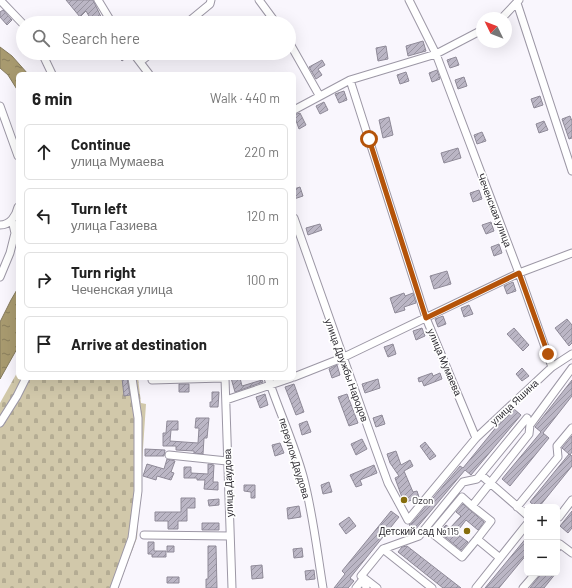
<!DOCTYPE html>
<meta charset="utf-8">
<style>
:root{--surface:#fff;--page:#f6f6f6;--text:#222;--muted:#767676;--line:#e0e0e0}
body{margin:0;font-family:Barlow,sans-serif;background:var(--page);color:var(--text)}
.controls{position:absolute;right:12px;bottom:12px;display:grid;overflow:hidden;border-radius:6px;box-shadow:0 4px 16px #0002}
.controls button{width:36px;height:36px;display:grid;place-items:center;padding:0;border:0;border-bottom:1px solid var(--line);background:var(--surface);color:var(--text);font:20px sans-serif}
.compass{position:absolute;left:476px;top:12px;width:36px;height:36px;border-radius:50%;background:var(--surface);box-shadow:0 4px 16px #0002;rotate:313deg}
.stop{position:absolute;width:12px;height:12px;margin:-9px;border:3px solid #b45309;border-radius:50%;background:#fff}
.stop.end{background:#b45309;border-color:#fff;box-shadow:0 1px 4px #0008}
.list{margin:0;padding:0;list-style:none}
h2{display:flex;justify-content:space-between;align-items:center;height:52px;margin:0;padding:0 16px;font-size:17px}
h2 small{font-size:13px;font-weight:400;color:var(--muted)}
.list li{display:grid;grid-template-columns:26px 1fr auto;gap:12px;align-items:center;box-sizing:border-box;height:56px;margin:0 8px 8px;padding:0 8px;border:1px solid var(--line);border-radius:6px}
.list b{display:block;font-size:15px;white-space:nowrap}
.list p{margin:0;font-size:13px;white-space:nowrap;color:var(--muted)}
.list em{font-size:13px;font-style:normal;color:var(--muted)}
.icon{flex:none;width:22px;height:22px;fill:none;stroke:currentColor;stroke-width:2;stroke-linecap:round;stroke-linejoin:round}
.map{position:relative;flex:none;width:572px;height:588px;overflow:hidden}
.search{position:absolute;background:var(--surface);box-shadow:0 4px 16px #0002;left:16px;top:16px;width:280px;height:44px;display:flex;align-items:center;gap:10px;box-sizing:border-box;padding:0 14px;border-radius:22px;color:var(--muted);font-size:15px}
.panel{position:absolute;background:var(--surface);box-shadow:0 4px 16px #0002;left:16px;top:72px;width:280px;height:308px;border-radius:6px}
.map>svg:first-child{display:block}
.cemetery{fill:url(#cemetery-stones)}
.water{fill:url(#water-ripples);stroke:#847a5d}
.building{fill:url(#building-hatch);stroke:#8f8a98}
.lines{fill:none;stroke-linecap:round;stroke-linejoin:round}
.minor-casing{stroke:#9c97a5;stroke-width:9}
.minor{stroke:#fff;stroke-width:7}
.route{stroke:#b45309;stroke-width:5}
.poi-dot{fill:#866d0c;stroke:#fff;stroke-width:1.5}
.labels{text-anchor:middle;stroke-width:3.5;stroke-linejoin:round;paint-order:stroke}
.street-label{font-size:10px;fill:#302e34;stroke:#fff}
.poi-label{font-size:10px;fill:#302e34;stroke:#fff;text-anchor:start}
</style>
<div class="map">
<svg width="572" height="588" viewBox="0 0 572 588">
<defs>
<pattern id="cemetery-stones" width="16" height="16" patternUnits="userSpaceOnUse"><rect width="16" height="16" fill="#d1c8aa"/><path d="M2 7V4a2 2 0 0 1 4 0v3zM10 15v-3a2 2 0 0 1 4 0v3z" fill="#b4ac93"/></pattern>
<pattern id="water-ripples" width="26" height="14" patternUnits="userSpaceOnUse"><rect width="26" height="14" fill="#a89a6f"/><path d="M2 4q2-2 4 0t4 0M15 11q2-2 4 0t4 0" fill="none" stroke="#897e5c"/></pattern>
<pattern id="building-hatch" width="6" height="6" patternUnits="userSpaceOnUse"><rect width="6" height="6" fill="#bbb6c5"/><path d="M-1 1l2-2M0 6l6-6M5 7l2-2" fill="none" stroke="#9894a1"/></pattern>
</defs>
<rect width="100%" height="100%" fill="#f9f6fd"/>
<path class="cemetery" d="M18,371v7h120l3,25 5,1 -9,134 -19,50h-118v-185z"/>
<path class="water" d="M0,47l12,9 16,18h-10v17l-10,-16 -8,-7z
M18,288v59l-18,32v-57l11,-22z"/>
<path class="building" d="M66,0h27l11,23h-11l-7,-12 -6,6z
M3,10l9,10 -5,5 -7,-8v-5z
M423,41l3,10 -18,5 -2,-10z
M386,46l2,13 -10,2 -2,-13z
M116,53h8l3,4 -5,4z
M456,57l3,8 -9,3 -3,-8z
M322,60l3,5 -7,4 4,6 -6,4 -7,-12z
M437,70l3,9 -8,3 -3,-9z
M406,72l3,9 -9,3 -3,-9z
M464,77l3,9 -9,3 -3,-9z
M344,91l3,9 -8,3 -4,-9z
M540,96l3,9 -9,3 -3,-9z
M324,102l4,8 -8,4 -4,-8z
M300,113l6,12 -7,4 -5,-14z
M570,116l2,5v17l-3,1 -7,-20z
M389,117l4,18 -10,3 -4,-18z
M544,121l4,9 -9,3 -3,-9z
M482,132l4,9 -9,3 -3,-9z
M458,148l3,10 -17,5 -3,-10z
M300,187l3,9 -9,3v-10z
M479,190l3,9 -9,3 -3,-9z
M491,222l3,9 -8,3 -4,-9z
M320,224l2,6 -14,5 -2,-7z
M499,244l3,9 -8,3 -3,-9z
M447,271l4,13 -17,5 -4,-13z
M513,282l3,9 -9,3 -3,-8z
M404,293l1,3 8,-3 3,10 -12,4 1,3 -10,3 -5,-15z
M469,305l4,9 -9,3 -3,-9z
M443,316l3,8 -8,3 -3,-8z
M567,319l5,6v18l-3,3 -14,-18z
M422,328l3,8 -9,4 -3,-9z
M514,328l15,17 -6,6 -16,-17z
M393,344l3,10 -8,3 -4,-10z
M337,365l3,10 -8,3 -3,-9z
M522,368l7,8 -7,5 -6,-7z
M432,373l1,3 7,-3 2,6 -18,7 -2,-5 -3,1 -1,-4z
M122,378h5l3,17 -6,1z
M231,378h9l2,8 20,-6 1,2 -28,10z
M378,379l2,9 -15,5 -3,-9z
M572,380v16l-29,37 6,5 -39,48 -8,-7 39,-47 -6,-5z
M179,384h10v8h-10z
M294,384l10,28 -8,3 -11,-28z
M212,392h7l-1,15h-8v-5h2z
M265,394l3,11 -8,3 -4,-11z
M347,394l11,29 -9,3 -11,-29z
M514,409l7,6 -50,60 -6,-5 -50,60 -6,-5 3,-2 48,-57 3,2 39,-48z
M382,415l3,9 -9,3 -3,-9z
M196,418h13l-2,20h-3l-1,16 -9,-1v-2l-18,-1v-4h-13v-13h3l1,-12h11v9h-7l-1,11 28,2 1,-15h-4z
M307,421l4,11 -9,3 -3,-11z
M572,436v16l-2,3 -8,-7z
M362,439l5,10 -11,6 -5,-11z
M425,442l11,14 -6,4 -10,-14z
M280,443l4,10 -9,3 -3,-11z
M145,449l20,1 -1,6h-19z
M396,451l5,14 9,-5 3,6 -9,5 9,21 4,-1 2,6 -15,6 -9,-25 4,-2 -9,-13 -3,-9z
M569,454l3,2v10l-33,41h-3l-6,-5z
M167,459l8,2 -4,11 3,1 -3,7 -14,-4 -1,4 -13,-4 4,-12 17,5z
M208,464l6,1 -1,17h5v8l-14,-1 1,-9h-8v-2h-13v-11h7v6l17,1z
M374,465l3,8 -17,7 2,5 -6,2 -6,-12z
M329,482l3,10 -9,2 -2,-9z
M244,485h11v13h-4v-6l-7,-1z
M181,498h14v10h-8v13h-9v8h-10v-8h-13v-9h26z
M219,499v6l-10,1 -1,-6z
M463,504l21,18 -6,8 -12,-10 -10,13 12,9 -7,8 -22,-18 7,-7 4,3 11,-12 -5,-4z
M299,506l2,11 -13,2 -1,-11z
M391,511l8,6 -49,61 4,3 -6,7h-14l11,-14 -3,-3z
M572,511v17l-4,5 -8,-7z
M349,517l7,9 -10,8 -7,-10z
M202,523h17v7h-17z
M527,537v17l-28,34h-14z
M148,542h6v9h12v6h-14v-3h-4z
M167,546h7v6h-7z
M208,546h8l1,42h-11v-9h2z
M407,546l54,42h-18l-45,-36 4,-5z
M302,548l1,9 -9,1 -1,-9z
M262,565l1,13 -11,1 -1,-13z
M314,570l1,9 -9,1 -1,-9z
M542,573h14l-12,15h-14z
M167,577h12v6h-12z"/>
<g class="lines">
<g class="minor-casing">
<path id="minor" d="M0,0l23,24
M98,0l14,23
M259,0l17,23
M409,0l27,54 83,219 33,94
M517,3l55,168
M502,18l17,-18
M187,23l23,-19 1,-4
M289,42l30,53
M42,53l10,21
M133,53l16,21
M140,62l11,-9
M350,80l76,238 50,120
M0,106l18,50
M294,110l56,-30 86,-26 46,-24
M294,218l82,232 12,33 20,37 68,-82 76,-71 20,-13
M0,225c10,0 16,-9 18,-18
M0,277l10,-24 5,-20 -3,-13
M294,377l48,-19 177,-85 53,-20
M225,378l7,210
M268,378c11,33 26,65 35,98 10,37 14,75 20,112
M152,380l71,-2
M226,400l65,-22
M0,423l17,-27 9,-18
M169,455l58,6
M481,475l46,40
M472,506l19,15 -14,18
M517,507l41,-50 -1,-11 15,-18
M559,517l13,-17
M144,535l86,1
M557,548l3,-4 12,9
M383,549l49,39
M500,558l-23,-19 -15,18 -30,-24 30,-36 10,9 57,-72 1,-9 42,-57
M114,588l18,-50 6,-47v-73l-6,-40
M356,588l8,-10 13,10
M366,588l-2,-10 -3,-2 22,-27 36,-13 44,-54 14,-3 50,-61
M476,588l51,-64
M523,588l13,-15"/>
</g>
<use href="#minor" class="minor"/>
</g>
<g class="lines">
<path class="route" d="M369,139l57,179 93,-45 29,81"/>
</g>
<g class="poi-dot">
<circle cx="404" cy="500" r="4"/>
<circle cx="467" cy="531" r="4"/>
</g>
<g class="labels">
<g class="street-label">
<text transform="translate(495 210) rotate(69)" y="4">Чеченская улица</text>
<text transform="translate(445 362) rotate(67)" y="4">улица Мумаева</text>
<text transform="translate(347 370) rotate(70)" y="4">улица Дружбы Народов</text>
<text transform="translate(514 402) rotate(-43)" y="4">улица Яшина</text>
<text transform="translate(295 458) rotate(73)" y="4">переулок Даудова</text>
<text transform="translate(228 483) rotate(-92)" y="4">улица Даудова</text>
</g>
<g class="poi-label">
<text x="412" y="504">Ozon</text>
<text x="459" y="535" text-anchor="end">Детский сад №115</text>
</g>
</g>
</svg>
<div class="controls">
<button>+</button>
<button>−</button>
</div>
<svg class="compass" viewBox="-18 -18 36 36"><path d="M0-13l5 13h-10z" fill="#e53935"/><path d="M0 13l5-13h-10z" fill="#767676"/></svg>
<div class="stop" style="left:369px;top:139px"></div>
<div class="stop end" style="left:548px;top:354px"></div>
<div class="search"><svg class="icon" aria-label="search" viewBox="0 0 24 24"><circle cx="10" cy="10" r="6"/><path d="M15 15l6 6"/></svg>Search here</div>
<section class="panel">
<h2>6 min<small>Walk · 440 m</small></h2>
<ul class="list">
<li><svg class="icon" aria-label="ahead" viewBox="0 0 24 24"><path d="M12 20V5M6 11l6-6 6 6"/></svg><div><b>Continue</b><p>улица Мумаева</p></div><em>220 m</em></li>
<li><svg class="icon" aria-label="left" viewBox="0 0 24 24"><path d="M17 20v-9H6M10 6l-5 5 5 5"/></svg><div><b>Turn left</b><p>улица Газиева</p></div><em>120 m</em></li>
<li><svg class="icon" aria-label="right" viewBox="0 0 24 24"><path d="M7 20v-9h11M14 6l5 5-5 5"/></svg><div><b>Turn right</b><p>Чеченская улица</p></div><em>100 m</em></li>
<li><svg class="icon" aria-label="arrive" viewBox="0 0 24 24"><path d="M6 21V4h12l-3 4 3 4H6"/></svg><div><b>Arrive at destination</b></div></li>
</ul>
</section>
</div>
